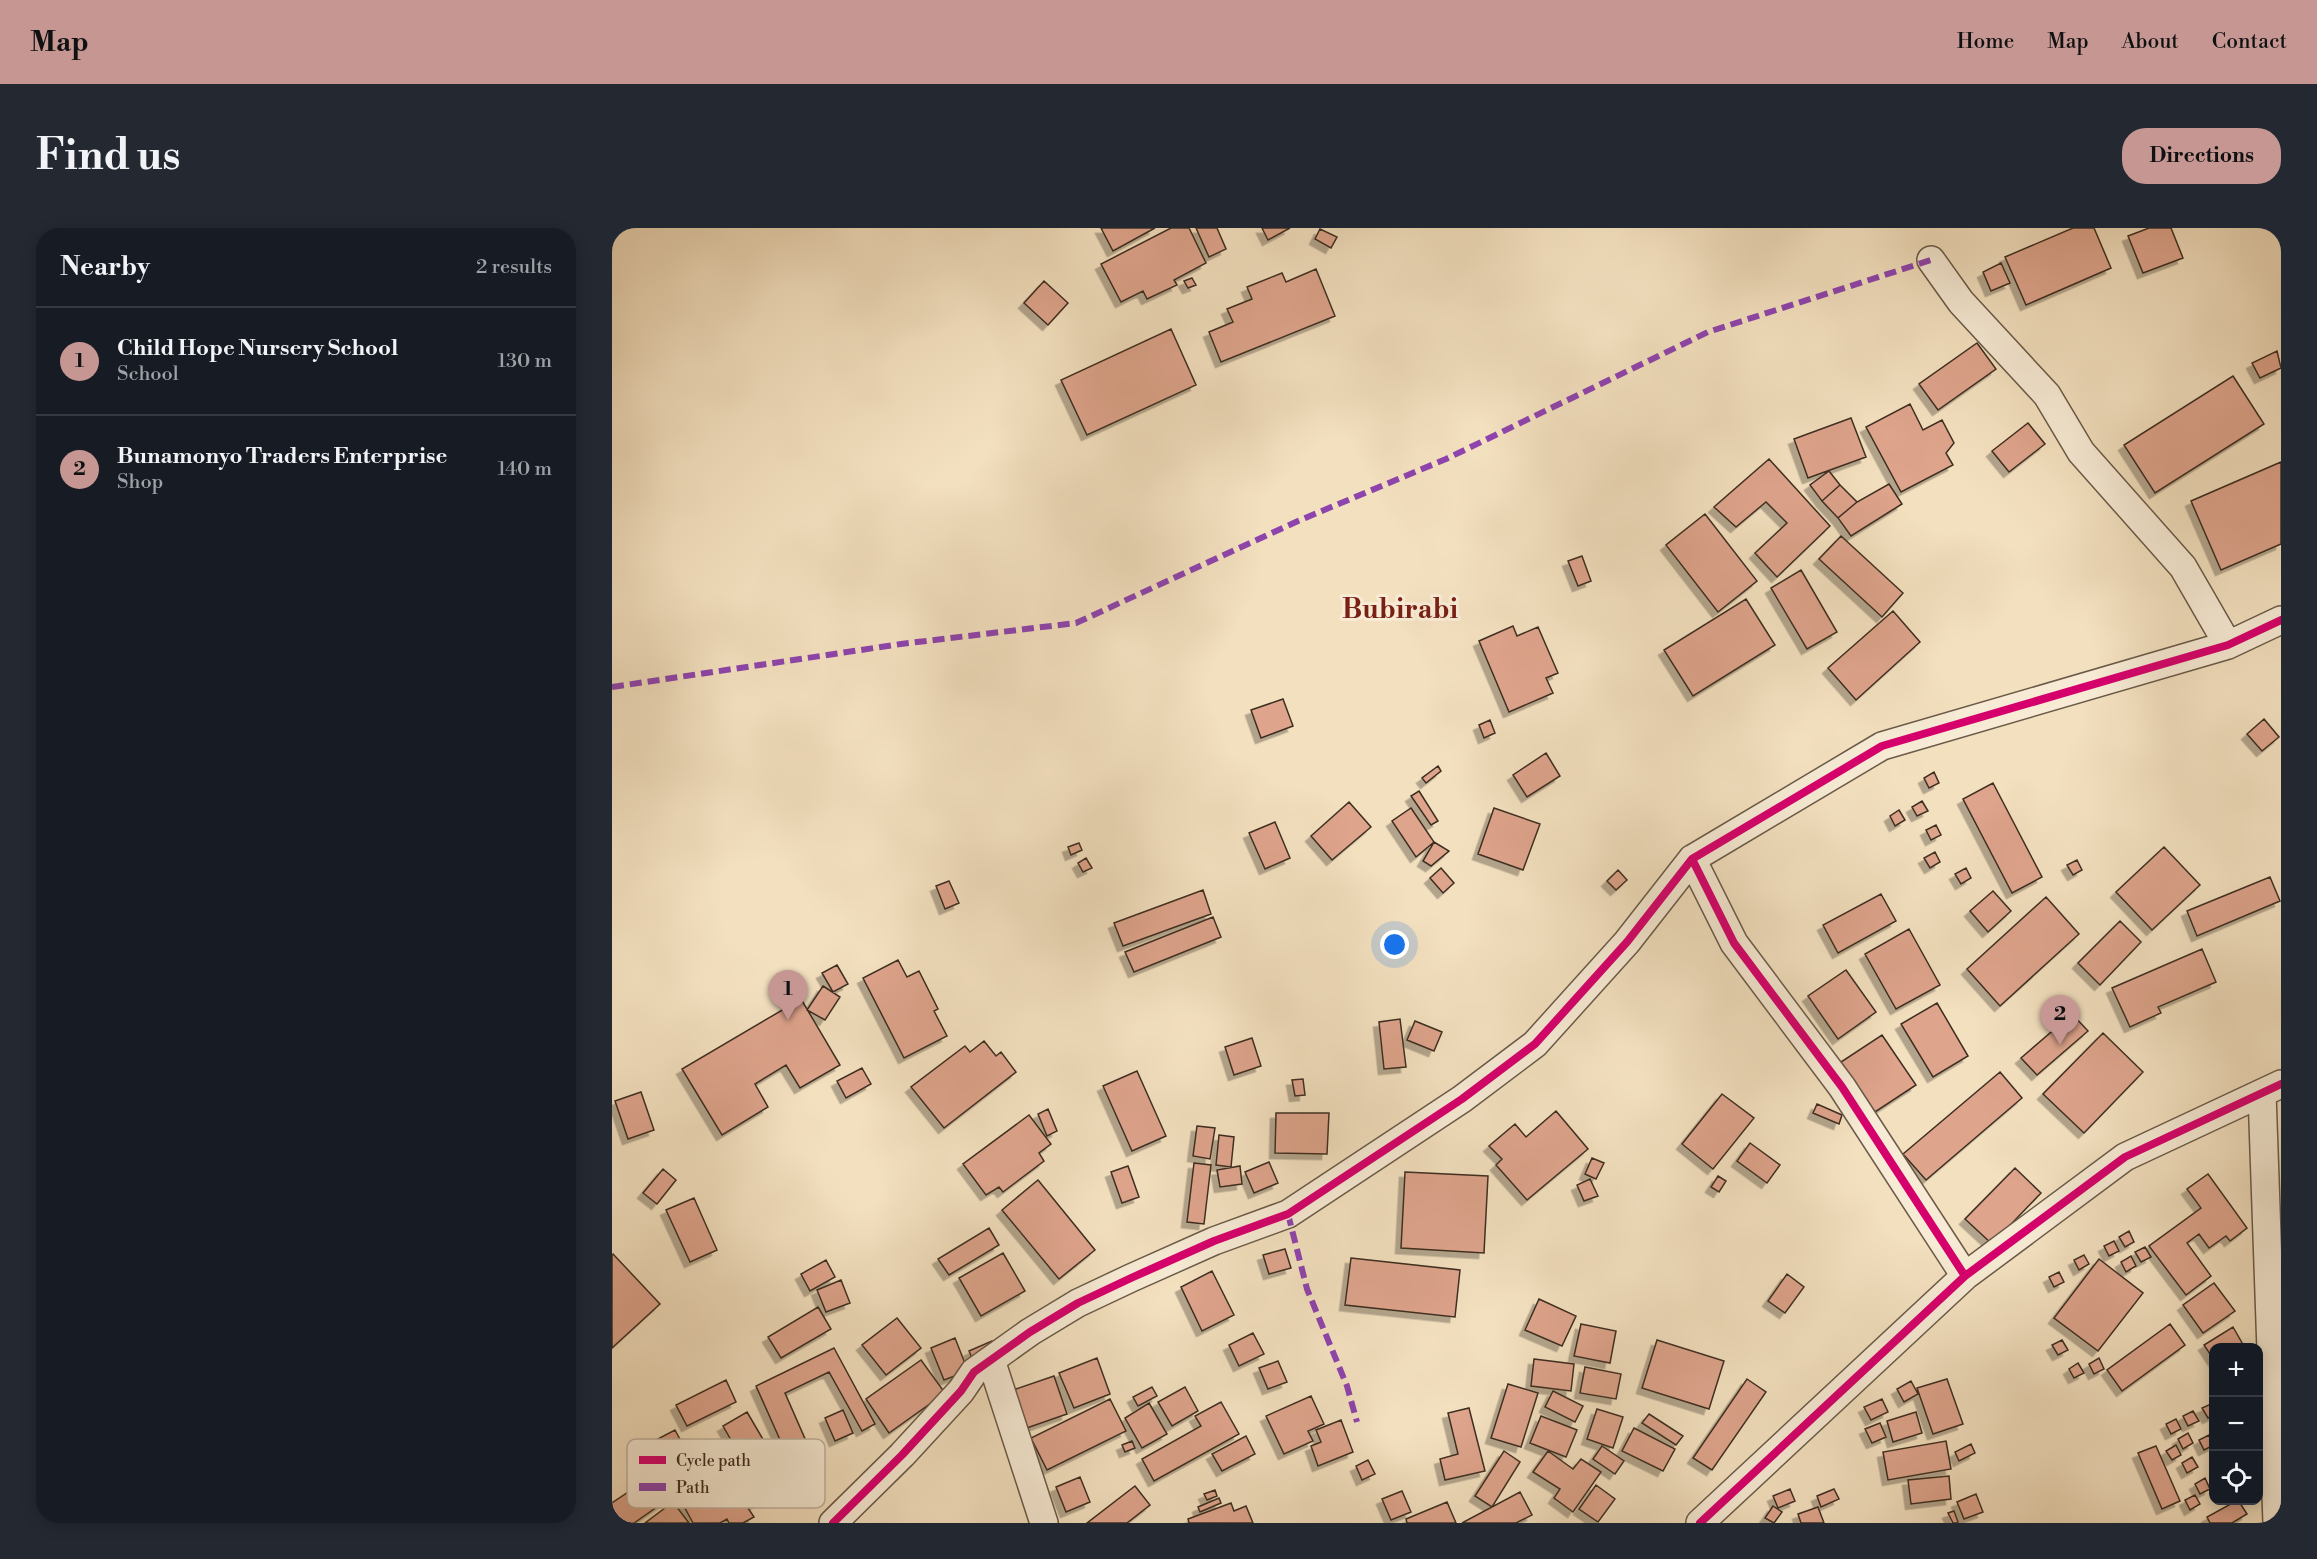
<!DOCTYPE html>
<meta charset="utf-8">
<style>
:root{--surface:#171b24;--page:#242831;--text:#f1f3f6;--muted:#9ea1a6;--line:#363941;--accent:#c59692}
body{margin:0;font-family:"Libre Bodoni",serif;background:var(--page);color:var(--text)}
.controls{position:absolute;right:18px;bottom:18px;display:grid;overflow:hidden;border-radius:12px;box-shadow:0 3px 15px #0003}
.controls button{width:54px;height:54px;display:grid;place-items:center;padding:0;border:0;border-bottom:2px solid var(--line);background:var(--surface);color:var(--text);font:30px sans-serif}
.you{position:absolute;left:783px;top:717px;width:21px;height:21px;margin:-15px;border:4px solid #fff;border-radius:50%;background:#1a73e8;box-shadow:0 0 0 9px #1a73e833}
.badge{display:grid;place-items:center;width:39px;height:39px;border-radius:50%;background:var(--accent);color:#111;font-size:20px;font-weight:700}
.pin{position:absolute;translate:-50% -50px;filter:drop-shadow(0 2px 3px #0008)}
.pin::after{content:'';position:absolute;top:32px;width:21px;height:18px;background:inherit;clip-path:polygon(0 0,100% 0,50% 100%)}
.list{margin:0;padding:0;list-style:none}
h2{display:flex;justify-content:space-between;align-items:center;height:78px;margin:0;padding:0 24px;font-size:26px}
h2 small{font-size:20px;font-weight:400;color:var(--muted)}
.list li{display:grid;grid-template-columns:39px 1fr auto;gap:18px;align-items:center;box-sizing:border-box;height:108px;padding:0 24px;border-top:2px solid var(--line)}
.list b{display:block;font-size:22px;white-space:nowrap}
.list p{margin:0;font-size:20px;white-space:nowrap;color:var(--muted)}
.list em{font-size:20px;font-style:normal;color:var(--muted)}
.icon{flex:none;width:33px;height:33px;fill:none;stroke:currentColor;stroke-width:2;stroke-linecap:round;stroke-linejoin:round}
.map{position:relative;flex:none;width:1669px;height:1295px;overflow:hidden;border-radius:24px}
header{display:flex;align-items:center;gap:36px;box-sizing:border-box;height:84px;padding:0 30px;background:var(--accent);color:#111}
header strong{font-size:28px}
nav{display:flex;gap:33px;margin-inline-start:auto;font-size:21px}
.intro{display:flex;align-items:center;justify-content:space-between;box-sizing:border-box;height:144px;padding:0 36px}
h1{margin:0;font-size:42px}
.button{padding:15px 27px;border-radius:24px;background:var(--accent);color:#111;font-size:21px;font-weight:700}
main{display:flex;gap:36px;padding:0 36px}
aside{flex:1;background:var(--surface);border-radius:24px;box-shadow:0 3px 15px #0003}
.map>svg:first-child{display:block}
.building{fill:#dea48c;stroke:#3e2e20;stroke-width:1.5;filter:url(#shadow)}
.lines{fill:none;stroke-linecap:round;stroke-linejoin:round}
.minor-casing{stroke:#6b5a48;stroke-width:30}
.minor{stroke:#f7ebd5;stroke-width:27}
.quiet{stroke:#8e44ad;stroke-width:6;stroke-dasharray:12 6;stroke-linecap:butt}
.cycleway-casing{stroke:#f7ebd5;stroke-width:11}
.cycleway{stroke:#d6006c;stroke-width:8}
.labels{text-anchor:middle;stroke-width:6;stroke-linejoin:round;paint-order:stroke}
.quarter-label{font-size:27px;font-weight:bold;fill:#7a1f14;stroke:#f7ebd5}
.key{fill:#f7ebd5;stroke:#c0b29f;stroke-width:1.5}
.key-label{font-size:16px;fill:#3e2e20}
</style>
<header>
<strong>Map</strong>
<nav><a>Home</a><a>Map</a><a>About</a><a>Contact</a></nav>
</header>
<div class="intro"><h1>Find us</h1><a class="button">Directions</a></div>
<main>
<aside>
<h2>Nearby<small>2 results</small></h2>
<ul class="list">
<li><span class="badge">1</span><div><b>Child Hope Nursery School</b><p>School</p></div><em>130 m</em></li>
<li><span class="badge">2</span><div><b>Bunamonyo Traders Enterprise</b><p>Shop</p></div><em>140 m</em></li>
</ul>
</aside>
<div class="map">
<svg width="1669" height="1295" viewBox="0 0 1669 1295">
<defs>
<filter id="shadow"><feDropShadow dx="-5.5" dy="5.5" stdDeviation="0" flood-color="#0004"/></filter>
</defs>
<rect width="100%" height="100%" fill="#f3e0bf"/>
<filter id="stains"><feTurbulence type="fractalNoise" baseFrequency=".00333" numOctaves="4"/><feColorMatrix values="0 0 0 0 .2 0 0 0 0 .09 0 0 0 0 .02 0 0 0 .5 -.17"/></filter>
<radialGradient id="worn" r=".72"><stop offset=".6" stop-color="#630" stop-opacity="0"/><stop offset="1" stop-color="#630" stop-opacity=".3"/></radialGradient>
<path class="building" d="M489,0h54l-42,23z
M559,0h18l17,35 -32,17 3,5 -30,14 -4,-8 -22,11 -20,-38z
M584,0h21l9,21 -17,8z
M650,0h28l-22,12z
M1461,0h21l17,40 -85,37 -21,-48z
M1537,0h22l12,30 -40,15 -15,-37z
M708,1l17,8 -6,11 -16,-9z
M1389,35l9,20 -19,8 -8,-19z
M704,41l19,47 -114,46 -12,-30 24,-10 -6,-13 25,-10 -5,-12 35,-14 4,9z
M580,50l4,7 -8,3 -4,-7z
M432,53l24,22 -20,22 -24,-22z
M559,101l25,56 -109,50 -26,-55z
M1365,115l19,26 -58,41 -19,-26z
M1665,123l4,17 -21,10 -8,-15z
M1621,148l31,48 -109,69 -31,-48z
M1298,176l13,26 19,-10 12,23 -8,10 7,12 -52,27 -35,-65z
M1239,190l15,39 -58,21 -14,-39z
M1416,195l17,21 -36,28 -17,-21z
M1157,231l61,67 -53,51 -22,-24 32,-30 -21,-21 -30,25 -22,-20z
M1669,234v82l-60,26 -30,-69z
M1217,243l11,14 -18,16 -12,-16z
M1277,256l13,20 -51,32 -13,-18 19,-16z
M1228,257l17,17 -19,16 -16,-17z
M1093,286l52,67 -39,31 -52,-67z
M1229,308l62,57 -21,24 -63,-58z
M970,328l9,25 -13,5 -10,-25z
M1189,342l36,62 -30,17 -36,-61z
M1134,371l29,46 -82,51 -29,-46z
M1281,383l27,31 -64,58 -28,-32z
M901,398l4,10 21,-9 20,46 -12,5 7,15 -44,19 -30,-71z
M671,471l10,27 -32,12 -10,-28z
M1652,491l15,18 -17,14 -15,-17z
M878,492l5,13 -11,5 -5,-13z
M934,525l14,23 -33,21 -14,-22z
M826,538l3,5 -15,12 -4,-5z
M1322,544l5,11 -10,5 -5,-10z
M1381,555l49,94 -30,16 -49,-94z
M807,563l19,30 -7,4 -20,-29z
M1310,573l6,10 -11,5 -5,-9z
M737,574l22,25 -39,33 -21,-24z
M799,580l23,34 -18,15 -24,-36z
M882,580l46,16 -17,46 -45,-16z
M1287,582l6,10 -10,6 -5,-10z
M663,594l15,36 -25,11 -16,-36z
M1324,597l5,10 -10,5 -5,-10z
M822,614l15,9 -18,15 -8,-5z
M467,615l3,7 -11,5 -3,-8z
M1552,619l36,38 -48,45 -36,-38z
M1323,624l5,10 -10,6 -6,-10z
M474,630l6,10 -9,4 -5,-9z
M1465,632l5,10 -9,5 -6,-10z
M829,640l13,15 -11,10 -13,-15z
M1354,640l5,10 -10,6 -6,-10z
M1006,642l9,10 -11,10 -9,-9z
M1658,649l10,24 -83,35 -10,-25z
M337,653l10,22 -14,6 -9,-23z
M591,662l8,24 -88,32 -9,-23z
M1381,663l18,20 -23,21 -18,-21z
M1269,666l15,27 -58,32 -15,-28z
M1434,669l33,37 -79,72 -33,-37z
M601,689l8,20 -87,35 -9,-20z
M1508,693l21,21 -41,43 -22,-22z
M1297,701l31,56 -44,24 -31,-55z
M1590,721l14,33 -58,25 3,6 -31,14 -18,-39z
M286,732l9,17 12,-6 19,38 -4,2 13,25 -43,22 -41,-80z
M225,737l11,19 -15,8 -11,-19z
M1234,742l30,42 -38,27 -30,-43z
M211,758l17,11 -15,23 -18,-10z
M189,771l39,66 -40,23 -14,-23 -31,19 13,23 -46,28 -40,-66z
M1325,775l31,53 -35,21 -32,-53z
M1460,786l16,17 -51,44 -16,-17z
M788,791l6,48 -22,2 -5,-47z
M803,793l27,11 -8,19 -27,-11z
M1491,805l40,39 -59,61 -41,-39z
M1270,807l34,50 -41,27 -34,-50z
M640,810l9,28 -27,9 -9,-28z
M372,813l12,15 5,-4 15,20 -72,56 -33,-41 54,-41 5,6z
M250,840l9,16 -25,14 -9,-17z
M525,843l29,65 -34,15 -29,-65z
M1388,844l22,26 -96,82 -23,-26z
M691,851l2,16 -10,1 -3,-16z
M29,864l13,38 -26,9 -13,-38z
M1110,866l32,24 -41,51 -31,-25z
M1205,876l25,11 -3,9 -26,-11z
M436,881l9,22 -10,5 -9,-22z
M944,883l32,38 -61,51 -31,-35 6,-6 -13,-13 26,-22 11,13z
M664,885h53l-2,41 -52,-1z
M417,887l22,29 -12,9 5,8 -41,31 -4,-5 -13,8 -23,-31z
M585,898l18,2 -5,31 -17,-3z
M607,907l15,2 -3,30 -15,-2z
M1138,915l30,22 -13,18 -30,-22z
M980,930l12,5 -8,16 -11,-5z
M657,934l9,21 -24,10 -9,-21z
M582,935l17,2 -7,59 -17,-2z
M516,938l11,31 -17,6 -11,-31z
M628,938l2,18 -22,3 -3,-17z
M1403,940l26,25 -49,51 -27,-25z
M51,941l13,11 -19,24 -14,-11z
M793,944l83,4 -4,77 -83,-5z
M1596,946l39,54 -17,13 -4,-5 -17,12 -10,-14 -12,9 24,33 -25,19 -37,-49 52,-38 -14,-19z
M1106,948l8,5 -7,11 -8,-5z
M978,951l8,17 -14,5 -7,-16z
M426,952l57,70 -36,29 -57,-69z
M82,970l23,52 -27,12 -24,-52z
M377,1000l10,17 -50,30 -11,-16z
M1517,1003l5,11 -9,5 -6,-10z
M1502,1013l5,10 -10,5 -5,-10z
M1533,1019l6,10 -10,5 -6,-10z
M673,1021l6,19 -22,6 -6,-19z
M391,1025l22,38 -44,25 -22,-38z
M1,1026l47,50 -48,44v-93z
M1472,1027l5,9 -10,6 -5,-10z
M1519,1028l5,10 -10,6 -5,-10z
M739,1030l109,12 -5,47 -110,-12z
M1487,1031l44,34 -45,58 -44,-33z
M214,1032l9,17 -25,14 -9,-17z
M600,1043l22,44 -32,16 -21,-44z
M1447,1044l5,10 -10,5 -5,-10z
M1175,1046l17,13 -19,26 -17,-12z
M229,1052l9,23 -24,9 -9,-22z
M1602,1055l21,28 -32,22 -20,-28z
M927,1071l37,17 -14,30 -37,-16z
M206,1079l13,22 -50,29 -13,-21z
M285,1090l24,30 -35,27 -24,-30z
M969,1096l35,7 -6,32 -36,-7z
M1558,1096l15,21 -63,46 -15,-21z
M1621,1099l12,21h-31v12l-10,-15z
M641,1105l11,21 -25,12 -10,-21z
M343,1110l13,33 -24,9 -13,-32z
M1045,1112l67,21 -15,48 -67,-21z
M1450,1112l6,10 -10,5 -6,-10z
M380,1113l3,8 -23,9 -3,-7z
M222,1120l41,76 -13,7 -33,-59 -44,21 21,48 -21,10 -29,-65z
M485,1130l13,36 -36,14 -15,-35z
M1487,1130l5,11 -10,5 -5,-10z
M922,1131l40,5 -3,27 -40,-5z
M309,1132l24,33 -56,40 -23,-34z
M666,1133l9,21 -19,7 -9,-21z
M1466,1135l6,10 -10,5 -5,-9z
M973,1139l36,7 -5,25 -36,-6z
M442,1148l13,38 -46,16 -14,-38z
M1135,1151l19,13 -54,78 -19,-12z
M1335,1151l16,45 -30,10 -16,-46z
M114,1152l10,22 -49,24 -11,-21z
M1299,1153l7,13 -14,8 -7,-13z
M896,1156l30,9 -17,54 -30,-9z
M540,1159l5,9 -19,10 -5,-9z
M573,1159l13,24 -26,15 -14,-24z
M941,1163l30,15 -8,16 -30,-15z
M699,1168l13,28 -16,7 5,10 -29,13 -18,-38z
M498,1171l16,32 -79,39 -16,-32z
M1270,1171l6,13 -17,8 -7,-13z
M609,1174l18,32 -85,47 -12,-22 59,-33 -6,-10z
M537,1175l18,31 -25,14 -17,-30z
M1601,1175l1,12 -6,3 -6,-10z
M857,1180l16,63 -40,9 -5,-21 18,-5 -10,-41z
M985,1181l26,8 -10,31 -26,-9z
M231,1182l10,23 -18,8 -10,-23z
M1581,1183l6,10 -11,5 -5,-10z
M135,1184l44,75 -25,14 -43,-75z
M1304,1184l6,21 -29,9 -6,-21z
M1037,1186l34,22 -7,9 -34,-22z
M929,1188l36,14 -11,27 -36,-14z
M1564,1191l5,10 -10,5 -5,-10z
M729,1192l12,32 -35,14 -7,-20 10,-4 -5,-12z
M1268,1195l6,14 -14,6 -7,-14z
M1022,1200l41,21 -12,22 -41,-20z
M63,1202l31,58 36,-19 17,33 -11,6 6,9 -11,6h-14l-2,-4 -7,4h-27l-43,-80z
M1576,1205l5,10 -10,6 -5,-10z
M1597,1207l5,10 -10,5 -5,-10z
M634,1208l9,18 -33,17 -10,-17z
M520,1213l3,7 -10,4 -3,-7z
M1334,1213l5,28 -63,11 -5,-28z
M1359,1216l4,9 -16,8 -4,-9z
M1564,1217l5,10 -9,5 -6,-9z
M990,1218l22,15 -9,13 -22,-15z
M1544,1218l24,55 -18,8 -24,-56z
M892,1223l16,11 -28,45 -17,-11z
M936,1223l25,18 8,-10 20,13 -28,40 -19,-14 6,-9 -27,-17z
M1580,1229l6,10 -11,6 -5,-10z
M756,1232l7,14 -13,6 -6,-14z
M43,1246l16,23 -37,26h-22v-20z
M1337,1248l2,23 -40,5 -3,-24z
M468,1249l10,25 -24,10 -10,-25z
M1593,1250l5,11 -10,5 -5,-10z
M984,1257l19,14 -17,23 -19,-13z
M523,1258l15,19 -23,18h-40z
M1178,1261l5,12 -17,7 -5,-12z
M1222,1261l5,10 -18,8 -4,-11z
M603,1262l2,6 -10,4 -3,-6z
M790,1263l9,21 -20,8 -9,-21z
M908,1264l12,23 -16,8h-54z
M1364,1266l7,18 -19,7 -7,-17z
M1583,1267l5,9 -10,6 -5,-10z
M607,1270l2,5 -21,9 -2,-5z
M1626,1272l9,14 -15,9h-22l-3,-6z
M61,1274l16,21h-44z
M835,1274l9,21h-49l-1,-4z
M619,1275l3,8 12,-5 7,17h-64l-1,-4z
M1161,1278l9,6 -8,11 -9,-5z
M1206,1279l6,16h-23l-3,-9z
M1342,1283l4,11 -1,1h-4l-5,-10z"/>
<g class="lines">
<g class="minor-casing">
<path id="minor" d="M1319,32l30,42 86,93 34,57 102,115 45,78
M1650,865l15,430
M1353,1048l-123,-189 -108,-144 -42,-84 190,-113 346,-101 53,-25
M379,1132l53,163
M221,1295l69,-68 59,-64 13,-19 56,-40 48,-29 53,-25 83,-37 74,-27 174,-115 73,-55 92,-102 65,-83
M1088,1295l265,-247 160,-119 156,-73"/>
</g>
<use href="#minor" class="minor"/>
<path class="quiet" d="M0,459l289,-43 175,-21 222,-102 148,-62 262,-127 223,-72
M676,986l19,75 40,97 10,36"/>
<g class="cycleway-casing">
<path id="cycleway" d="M1353,1048l-123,-189 -108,-144 -42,-84 190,-113 346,-101 53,-25
M221,1295l69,-68 59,-64 13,-19 56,-40 48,-29 53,-25 83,-37 74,-27 174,-115 73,-55 92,-102 65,-83
M1088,1295l265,-247 160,-119 156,-73"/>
</g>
<use href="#cycleway" class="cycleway"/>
</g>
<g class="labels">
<g class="quarter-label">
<text x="788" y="390">Bubirabi</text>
</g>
</g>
<rect x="15" y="1211" width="198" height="69" rx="9" class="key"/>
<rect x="27" y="1228" width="27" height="8" fill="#d6006c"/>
<rect x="27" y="1255" width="27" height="8" fill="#8e44ad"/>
<g class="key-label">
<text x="64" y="1238">Cycle path</text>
<text x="64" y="1265">Path</text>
</g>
<rect width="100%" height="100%" filter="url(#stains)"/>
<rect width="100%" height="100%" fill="url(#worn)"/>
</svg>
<div class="controls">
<button>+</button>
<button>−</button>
<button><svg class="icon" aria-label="locate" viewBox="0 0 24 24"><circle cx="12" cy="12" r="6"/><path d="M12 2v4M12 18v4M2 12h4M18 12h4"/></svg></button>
</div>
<div class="you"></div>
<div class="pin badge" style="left:176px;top:792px">1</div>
<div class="pin badge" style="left:1448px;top:817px">2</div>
</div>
</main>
